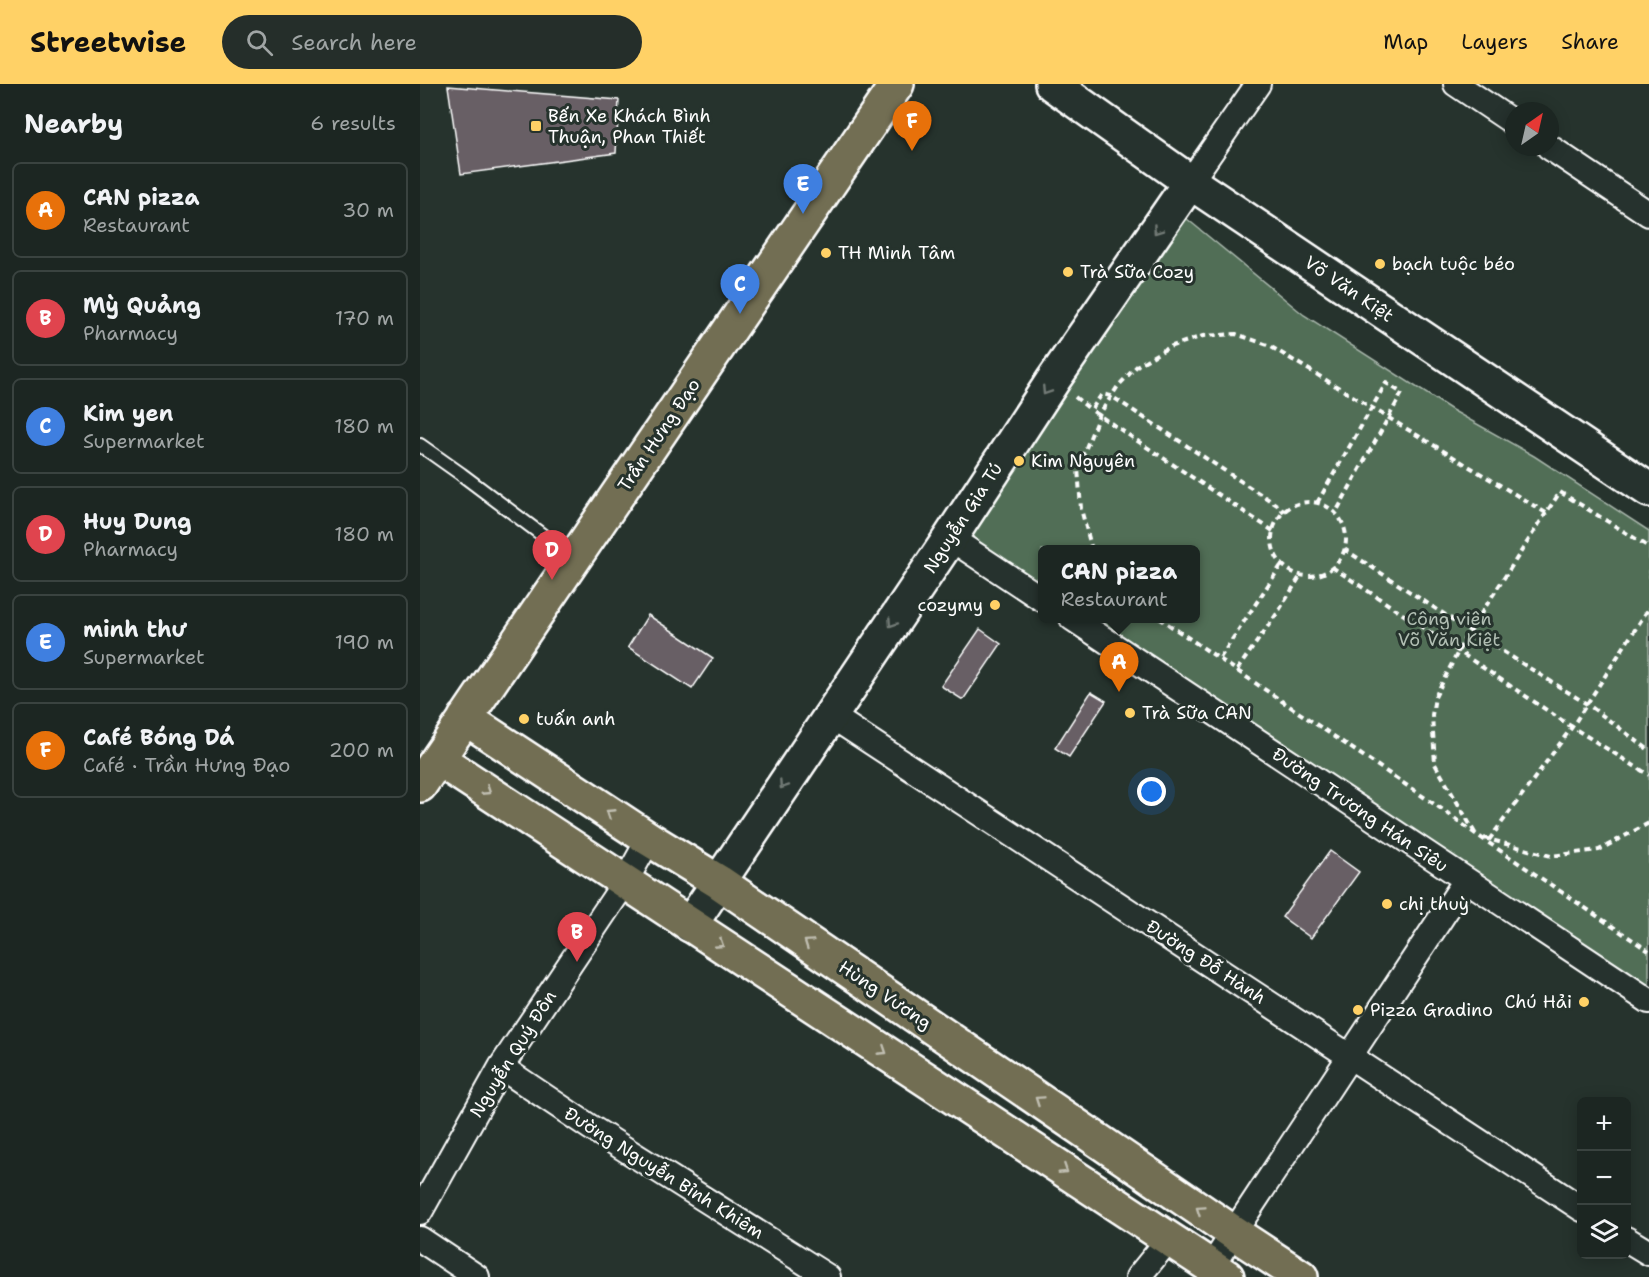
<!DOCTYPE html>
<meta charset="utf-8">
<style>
:root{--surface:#1c2622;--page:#252e2a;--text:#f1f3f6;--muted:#a0a5a5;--line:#3a4340;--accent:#ffd166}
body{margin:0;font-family:"Shantell Sans",sans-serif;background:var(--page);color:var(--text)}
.controls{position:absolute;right:18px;bottom:18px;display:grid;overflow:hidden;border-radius:9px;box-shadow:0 3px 15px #0003}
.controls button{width:54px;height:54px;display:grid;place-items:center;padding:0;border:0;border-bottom:2px solid var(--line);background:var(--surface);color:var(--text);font:30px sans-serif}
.compass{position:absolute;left:1085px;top:18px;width:54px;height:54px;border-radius:50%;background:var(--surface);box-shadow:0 3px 15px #0003;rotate:34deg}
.you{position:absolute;left:732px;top:708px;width:21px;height:21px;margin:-15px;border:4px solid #fff;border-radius:50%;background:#1a73e8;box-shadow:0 0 0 9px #1a73e833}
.badge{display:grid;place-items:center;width:39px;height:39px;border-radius:50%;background:var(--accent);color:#fff;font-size:20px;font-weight:700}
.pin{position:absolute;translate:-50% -50px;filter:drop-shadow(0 2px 3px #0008)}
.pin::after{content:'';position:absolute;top:32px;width:21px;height:18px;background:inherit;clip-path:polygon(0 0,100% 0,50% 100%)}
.popup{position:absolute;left:618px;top:461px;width:162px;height:78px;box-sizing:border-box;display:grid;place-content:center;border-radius:9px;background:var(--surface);filter:drop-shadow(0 2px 4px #0005);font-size:20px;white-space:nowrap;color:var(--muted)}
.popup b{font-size:22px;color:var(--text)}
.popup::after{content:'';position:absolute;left:50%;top:100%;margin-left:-12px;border:12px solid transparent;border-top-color:var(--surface)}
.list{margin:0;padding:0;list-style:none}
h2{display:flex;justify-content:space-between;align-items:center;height:78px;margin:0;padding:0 24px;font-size:26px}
h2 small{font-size:20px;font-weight:400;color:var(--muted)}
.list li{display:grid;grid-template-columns:39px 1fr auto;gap:18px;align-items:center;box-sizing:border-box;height:96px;margin:0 12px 12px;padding:0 12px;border:2px solid var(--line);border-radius:9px}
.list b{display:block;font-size:22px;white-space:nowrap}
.list p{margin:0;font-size:20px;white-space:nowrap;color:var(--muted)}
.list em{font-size:20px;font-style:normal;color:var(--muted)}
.icon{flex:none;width:33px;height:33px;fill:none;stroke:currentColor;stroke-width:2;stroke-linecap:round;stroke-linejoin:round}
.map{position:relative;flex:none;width:1229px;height:1193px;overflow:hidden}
header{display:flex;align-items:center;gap:36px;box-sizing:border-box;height:84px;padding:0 30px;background:var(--accent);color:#111}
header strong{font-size:28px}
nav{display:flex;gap:33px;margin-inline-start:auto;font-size:21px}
.search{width:420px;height:54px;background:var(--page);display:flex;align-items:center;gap:15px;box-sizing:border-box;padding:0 21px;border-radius:33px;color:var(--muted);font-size:22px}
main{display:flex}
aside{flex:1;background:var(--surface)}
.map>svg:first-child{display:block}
.green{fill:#516e57;stroke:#a8b6ab;stroke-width:1.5}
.building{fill:#675e65;stroke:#fff;stroke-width:1.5}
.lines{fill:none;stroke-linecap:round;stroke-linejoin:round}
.lane-casing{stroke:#fff;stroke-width:16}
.street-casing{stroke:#fff;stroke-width:28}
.secondary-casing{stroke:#fff;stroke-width:38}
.primary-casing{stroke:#fff;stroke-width:38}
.path{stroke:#fff;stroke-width:4;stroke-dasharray:6 4.5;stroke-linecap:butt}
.lane{stroke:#26332d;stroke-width:12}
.street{stroke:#26332d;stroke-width:24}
.secondary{stroke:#26332d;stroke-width:33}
.primary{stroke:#726e52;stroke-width:33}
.oneway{stroke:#727a76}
.oneway2{stroke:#c0beb1}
.poi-dot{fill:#ffd166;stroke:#26332d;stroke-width:2}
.labels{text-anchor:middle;stroke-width:6;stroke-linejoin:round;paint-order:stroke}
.poi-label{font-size:18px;fill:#fff;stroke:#26332d;text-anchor:start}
.street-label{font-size:18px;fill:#fff;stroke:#26332d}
.park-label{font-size:18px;fill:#b1beb3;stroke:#26332d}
</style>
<header>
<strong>Streetwise</strong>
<div class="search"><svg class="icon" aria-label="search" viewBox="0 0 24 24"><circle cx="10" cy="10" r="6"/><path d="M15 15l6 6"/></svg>Search here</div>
<nav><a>Map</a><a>Layers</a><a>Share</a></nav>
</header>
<main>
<aside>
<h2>Nearby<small>6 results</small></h2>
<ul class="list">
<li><span class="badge" style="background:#e8710a">A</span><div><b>CAN pizza</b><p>Restaurant</p></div><em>30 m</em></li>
<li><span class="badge" style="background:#e0444e">B</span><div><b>Mỳ Quảng</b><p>Pharmacy</p></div><em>170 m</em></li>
<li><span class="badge" style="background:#3f7fe0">C</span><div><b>Kim yen</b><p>Supermarket</p></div><em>180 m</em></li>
<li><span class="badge" style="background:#e0444e">D</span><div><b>Huy Dung</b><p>Pharmacy</p></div><em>180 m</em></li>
<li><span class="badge" style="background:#3f7fe0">E</span><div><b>minh thư</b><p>Supermarket</p></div><em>190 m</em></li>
<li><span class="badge" style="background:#e8710a">F</span><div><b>Café Bóng Dá</b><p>Café · Trần Hưng Đạo</p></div><em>200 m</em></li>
</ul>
</aside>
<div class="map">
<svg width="1229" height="1193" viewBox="0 0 1229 1193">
<rect width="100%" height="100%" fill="#26332d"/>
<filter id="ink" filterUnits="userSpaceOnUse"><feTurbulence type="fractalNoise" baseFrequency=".0167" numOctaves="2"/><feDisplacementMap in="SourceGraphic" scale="12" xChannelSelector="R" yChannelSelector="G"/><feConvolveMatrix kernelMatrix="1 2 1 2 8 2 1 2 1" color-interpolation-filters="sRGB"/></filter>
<g filter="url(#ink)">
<path class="green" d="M761,130l123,101 148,95 82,46 115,75v460l-564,-372 111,-1v-68h-154v40l-77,-51z"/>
<path class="building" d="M28,2l171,14 -3,53 -155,21z
M228,531l65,43 -21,31 -64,-42z
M560,545l21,15 -38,56 -22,-14z
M671,608l15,9 -37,56 -14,-9z
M910,767l29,21 -48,66 -29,-21z"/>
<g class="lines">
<g class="lane-casing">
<path id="lane" d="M0,361l41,29 112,84"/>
</g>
<g class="street-casing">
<path id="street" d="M1036,0l58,39
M1129,63l100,67
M770,98l68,-98
M530,454l92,61
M652,534l577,383
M410,631l752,494
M81,983l89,60 238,150
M0,1128l81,-145 124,-185 24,-43
M0,1155l57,38
M1206,1155l23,14
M791,1183l255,-387
M718,1193l31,-38"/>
</g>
<g class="secondary-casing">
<path id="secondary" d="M632,0l138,98 459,308
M270,841l260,-387 104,-159 136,-197"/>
</g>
<g class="primary-casing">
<path id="primary" d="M45,634l184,121 70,43 515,351 67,44
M18,675l789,518
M0,701l477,-701"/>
</g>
<path class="path" d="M655,313l16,13
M852 455a37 37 0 1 1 74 0a37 37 0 1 1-74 0Z
M897,419l69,-120 16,10 -67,121
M853,447l-182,-121 11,-16 9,2 169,111 4,5
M924,465l126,82 117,73 62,46
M672,466l-11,-41 -3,-41 21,-53 19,-29 20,-21 31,-18 34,-11 33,-2 32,11 278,168 14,-21 89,55
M912,483l240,160 77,48
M739,534l287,194 31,23 172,116
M800,574l62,-94
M817,586l41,-58 23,-37
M1055,749l-40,-69 -3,-49 3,-18 29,-57 82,-127
M1064,754l67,18 48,-6 50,-27
M1069,756l83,-113 77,-119"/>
<use href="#lane" class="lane"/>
<use href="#street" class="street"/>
<use href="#secondary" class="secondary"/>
<use href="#primary" class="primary"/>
</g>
<defs><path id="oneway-chevron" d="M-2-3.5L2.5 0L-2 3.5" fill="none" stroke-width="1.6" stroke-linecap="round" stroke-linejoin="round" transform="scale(1.5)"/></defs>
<g class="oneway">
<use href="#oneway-chevron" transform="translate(737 146) rotate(125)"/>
<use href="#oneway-chevron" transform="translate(626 307) rotate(123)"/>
<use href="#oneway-chevron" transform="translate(472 539) rotate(124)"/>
<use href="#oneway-chevron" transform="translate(363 701) rotate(124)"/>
</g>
<g class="oneway2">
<use href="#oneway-chevron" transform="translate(67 707) rotate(33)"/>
<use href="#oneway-chevron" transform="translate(190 729) rotate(-147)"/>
<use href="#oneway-chevron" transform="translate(388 859) rotate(-146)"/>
<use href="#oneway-chevron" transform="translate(300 860) rotate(33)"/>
<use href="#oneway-chevron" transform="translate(463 967) rotate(33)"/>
<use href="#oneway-chevron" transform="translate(619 1016) rotate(-146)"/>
<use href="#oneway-chevron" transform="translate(644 1086) rotate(33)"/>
<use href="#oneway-chevron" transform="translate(780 1126) rotate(-146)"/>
</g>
</g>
<g class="poi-dot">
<rect x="110" y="36" width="12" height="12" rx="3"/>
<circle cx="406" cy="169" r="6"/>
<circle cx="960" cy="180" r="6"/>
<circle cx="648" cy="188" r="6"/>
<circle cx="599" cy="377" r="6"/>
<circle cx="575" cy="521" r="6"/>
<circle cx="710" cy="629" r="6"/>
<circle cx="104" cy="635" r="6"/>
<circle cx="967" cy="820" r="6"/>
<circle cx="1164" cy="918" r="6"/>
<circle cx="938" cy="926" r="6"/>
</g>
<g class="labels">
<g class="poi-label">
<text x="128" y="38">Bến Xe Khách Bình<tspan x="128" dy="21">Thuận, Phan Thiết</tspan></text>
<text x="418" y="175">TH Minh Tâm</text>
<text x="972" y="186">bạch tuộc béo</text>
<text x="660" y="194">Trà Sữa Cozy</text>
<text x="611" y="383">Kim Nguyên</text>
<text x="563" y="527" text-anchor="end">cozymy</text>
<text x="722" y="635">Trà Sữa CAN</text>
<text x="116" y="641">tuấn anh</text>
<text x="979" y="826">chị thuỳ</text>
<text x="1152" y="924" text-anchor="end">Chú Hải</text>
<text x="950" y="932">Pizza Gradino</text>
</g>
<g class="street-label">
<text transform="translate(929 205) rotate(34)" y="6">Võ Văn Kiệt</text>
<text transform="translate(239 351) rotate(-56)" y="6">Trần Hưng Đạo</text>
<text transform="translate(543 434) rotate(-57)" y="6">Nguyễn Gia Tú</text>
<text transform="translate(940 726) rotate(34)" y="6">Đường Trương Hán Siêu</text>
<text transform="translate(786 878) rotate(33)" y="6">Đường Đỗ Hành</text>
<text transform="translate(465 911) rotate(34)" y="6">Hùng Vương</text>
<text transform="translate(93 970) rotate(-58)" y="6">Nguyễn Quý Đôn</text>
<text transform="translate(244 1089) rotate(32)" y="6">Đường Nguyễn Bỉnh Khiêm</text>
</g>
<g class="park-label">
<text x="1029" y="541">Công viên<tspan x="1029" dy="21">Võ Văn Kiệt</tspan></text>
</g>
</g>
</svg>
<div class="controls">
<button>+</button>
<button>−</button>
<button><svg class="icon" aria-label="layers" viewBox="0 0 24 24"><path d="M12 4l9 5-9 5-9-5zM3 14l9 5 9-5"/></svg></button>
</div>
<svg class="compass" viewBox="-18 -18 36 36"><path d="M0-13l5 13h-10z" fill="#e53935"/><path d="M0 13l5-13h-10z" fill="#a0a5a5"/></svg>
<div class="you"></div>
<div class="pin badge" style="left:699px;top:608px;background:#e8710a">A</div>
<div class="popup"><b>CAN pizza</b>Restaurant</div>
<div class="pin badge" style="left:157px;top:878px;background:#e0444e">B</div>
<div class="pin badge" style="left:320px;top:230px;background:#3f7fe0">C</div>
<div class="pin badge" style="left:132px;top:496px;background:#e0444e">D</div>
<div class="pin badge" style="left:383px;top:130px;background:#3f7fe0">E</div>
<div class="pin badge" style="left:492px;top:67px;background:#e8710a">F</div>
</div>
</main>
